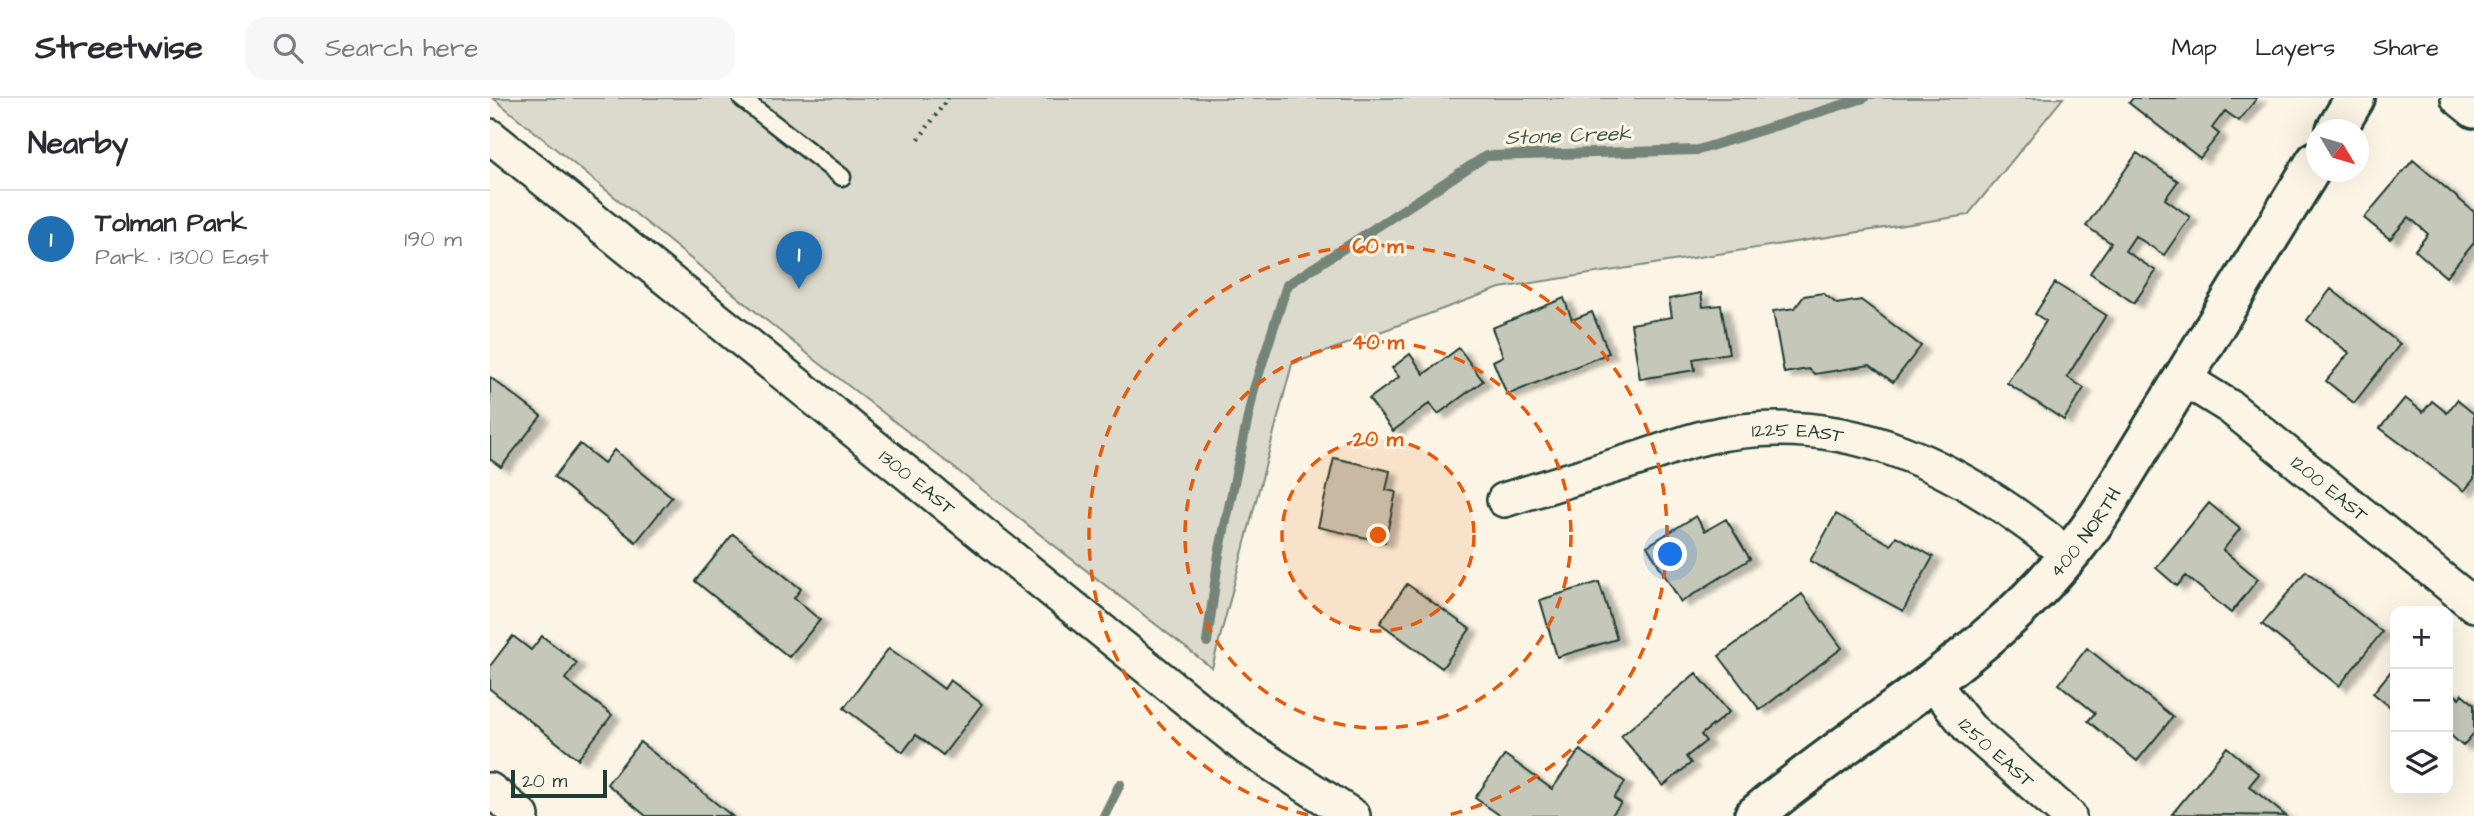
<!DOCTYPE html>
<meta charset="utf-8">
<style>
:root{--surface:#fff;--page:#f7f7f7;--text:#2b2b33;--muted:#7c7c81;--line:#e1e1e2;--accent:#1f6fb2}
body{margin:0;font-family:"Architects Daughter",sans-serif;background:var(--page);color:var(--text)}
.controls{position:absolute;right:21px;bottom:21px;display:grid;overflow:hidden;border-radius:14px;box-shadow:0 7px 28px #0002}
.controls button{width:63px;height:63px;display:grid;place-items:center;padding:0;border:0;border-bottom:2px solid var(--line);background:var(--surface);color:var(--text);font:35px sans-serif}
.compass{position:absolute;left:1816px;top:21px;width:63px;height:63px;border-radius:50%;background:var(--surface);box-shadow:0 7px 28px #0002;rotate:128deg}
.scale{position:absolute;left:21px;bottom:18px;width:96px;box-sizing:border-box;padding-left:7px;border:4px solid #1f3d34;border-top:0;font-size:19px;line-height:24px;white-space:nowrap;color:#1f3d34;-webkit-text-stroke:5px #fcf5e5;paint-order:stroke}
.you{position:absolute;left:1181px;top:457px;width:24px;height:24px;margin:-18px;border:5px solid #fff;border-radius:50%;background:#1a73e8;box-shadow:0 0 0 10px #1a73e833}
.badge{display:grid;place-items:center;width:46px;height:46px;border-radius:50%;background:var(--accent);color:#fff;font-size:23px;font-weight:700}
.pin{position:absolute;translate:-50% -58px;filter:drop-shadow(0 2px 4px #0008)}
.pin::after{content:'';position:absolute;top:37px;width:24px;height:21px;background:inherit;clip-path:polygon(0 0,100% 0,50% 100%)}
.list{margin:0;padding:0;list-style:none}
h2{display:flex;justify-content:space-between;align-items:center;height:91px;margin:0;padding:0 28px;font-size:30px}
h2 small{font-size:23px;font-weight:400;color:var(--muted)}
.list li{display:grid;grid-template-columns:46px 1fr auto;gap:21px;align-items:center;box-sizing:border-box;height:98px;padding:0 28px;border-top:2px solid var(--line)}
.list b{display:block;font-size:26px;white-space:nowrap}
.list p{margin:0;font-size:23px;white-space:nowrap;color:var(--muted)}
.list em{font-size:23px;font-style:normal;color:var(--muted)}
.icon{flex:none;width:38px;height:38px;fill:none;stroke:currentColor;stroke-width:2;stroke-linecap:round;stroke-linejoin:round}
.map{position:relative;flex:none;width:1984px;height:718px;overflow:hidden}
header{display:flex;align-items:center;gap:42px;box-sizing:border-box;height:98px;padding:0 35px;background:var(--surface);border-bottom:2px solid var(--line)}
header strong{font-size:33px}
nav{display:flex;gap:38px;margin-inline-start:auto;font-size:24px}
.search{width:490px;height:63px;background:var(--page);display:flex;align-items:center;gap:18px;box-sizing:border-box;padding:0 24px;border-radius:21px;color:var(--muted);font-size:26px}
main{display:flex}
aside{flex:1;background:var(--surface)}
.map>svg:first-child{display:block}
.green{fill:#dcdacc;stroke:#7e8c80;stroke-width:2}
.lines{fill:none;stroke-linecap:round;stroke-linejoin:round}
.stream{stroke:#758479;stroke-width:10}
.building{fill:#c5c7b9;stroke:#1f3d34;stroke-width:2;filter:url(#shadow)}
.lane-casing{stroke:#1f3d34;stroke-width:21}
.street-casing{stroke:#1f3d34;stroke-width:38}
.secondary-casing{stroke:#1f3d34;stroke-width:44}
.path{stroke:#1f3d34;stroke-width:4.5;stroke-dasharray:2 5;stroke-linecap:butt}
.lane{stroke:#fcf5e5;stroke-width:16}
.street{stroke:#fcf5e5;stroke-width:33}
.secondary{stroke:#fcf5e5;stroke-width:38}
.ring{fill:none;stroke:#e8590c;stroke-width:3.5;stroke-dasharray:12 9}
.labels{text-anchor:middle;stroke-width:6;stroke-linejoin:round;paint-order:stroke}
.street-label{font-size:19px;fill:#1f3d34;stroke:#fcf5e5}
.water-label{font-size:21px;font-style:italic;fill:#435a51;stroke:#fcf5e5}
.centre{fill:#e8590c;stroke:#fcf5e5;stroke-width:3.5}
.ring-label{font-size:21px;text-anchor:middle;font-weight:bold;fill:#e8590c;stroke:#fcf5e5;stroke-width:6;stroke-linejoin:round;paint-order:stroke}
</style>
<header>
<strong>Streetwise</strong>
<div class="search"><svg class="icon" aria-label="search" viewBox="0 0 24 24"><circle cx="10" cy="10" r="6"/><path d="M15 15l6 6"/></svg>Search here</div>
<nav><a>Map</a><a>Layers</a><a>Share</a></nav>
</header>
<main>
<aside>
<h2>Nearby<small></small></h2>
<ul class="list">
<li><span class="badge">1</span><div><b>Tolman Park</b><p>Park · 1300 East</p></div><em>190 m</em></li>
</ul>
</aside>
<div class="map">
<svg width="1984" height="718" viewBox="0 0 1984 718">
<defs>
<filter id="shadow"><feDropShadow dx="8" dy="4.5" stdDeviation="2" flood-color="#0004"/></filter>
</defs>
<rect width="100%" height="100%" fill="#fcf5e5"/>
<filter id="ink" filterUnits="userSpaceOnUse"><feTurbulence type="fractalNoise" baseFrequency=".0143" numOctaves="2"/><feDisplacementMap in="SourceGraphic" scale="14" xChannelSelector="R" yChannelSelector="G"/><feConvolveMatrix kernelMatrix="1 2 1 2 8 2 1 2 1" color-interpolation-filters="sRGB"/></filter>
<g filter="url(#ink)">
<path class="green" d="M3,0h1570l-95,117 -468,73 -208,76 -80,304 -398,-309z"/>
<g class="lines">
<path class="stream" d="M717,544l12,-88 35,-165 33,-104 199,-129 212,-6 166,-52
M614,718l16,-32"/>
</g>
<path class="building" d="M1643,0h124l-18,23 -14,-10 -13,17 7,6 -19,24 -71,-55z
M1647,55l41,28 -13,18 25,18 -26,38 -29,-19 -10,15 31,20 -22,32 -44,-30 21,-30 -25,-17z
M1923,62l61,52v31l-28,34 -31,-27 13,-16 -19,-17 -19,22 -26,-21z
M1565,185l51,32 -39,62 17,11 -20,32 -57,-37 39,-62 -11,-7z
M1841,191l69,55 -46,59 -28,-22 23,-28 -42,-33z
M1211,195l2,14 18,-2 8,48 -36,6 2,11 -55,9 -9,-55 41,-7 -3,-18z
M1333,195l14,11 24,-4 60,46 -28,36 -23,-17 -55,9 -7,-5 -24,4 -11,-62 22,-3 9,-12z
M1074,200l8,22 20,-8 17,41 -102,42 -14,-34 10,-5 -11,-28z
M969,250l24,33 -45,33 -8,-11 -37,28 -24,-32 30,-22 -7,-9 18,-14 14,20z
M0,279l51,39 -40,51 -11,-8z
M1915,300l18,14 9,-11 15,12 10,-13 17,14v65l-10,12 -84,-63z
M90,346l24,19 10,-13 58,47 -36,45 -82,-65z
M844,360l56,13 -4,19 10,2 -11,50 -67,-15z
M1719,405l31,26 -17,21 35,29 -27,34 -45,-37 -9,10 -21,-18z
M1346,416l55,31 5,-9 37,21 -30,54 -93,-50z
M1206,418l9,15 21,-12 24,40 -69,43 -34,-56z
M243,436l68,55 -7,9 26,22 -31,37 -94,-76z
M1816,473l76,61 -43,54 -77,-62z
M1109,484l18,57 -60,18 -17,-57z
M917,486l63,45 -28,39 -62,-45z
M1312,496l40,54 -82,62 -41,-54z
M23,538l18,14 11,-14 35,27 -12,16 47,36 -34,44 -88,-70v-23z
M399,550l55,41 6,-9 32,24 -39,51 -27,-20 -13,17 -59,-44z
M1597,550l86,69 -36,44 -49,-40 7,-8 -36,-29z
M1905,568v45l-22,-18z
M1206,575l33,39 -28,23 5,6 -20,16 5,6 -28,23 -42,-50z
M1958,591l11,9 3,-4 12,10v29l-11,13 -15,-13z
M150,644l92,74h-86l-39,-32z
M1737,649l32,27 -10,12 37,30 -114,-2z
M1090,652l45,32 -11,16 7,5 -10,13h-110l-26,-18 30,-43 47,34z"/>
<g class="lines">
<g class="lane-casing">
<path id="lane" d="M251,0l101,79"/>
</g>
<g class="street-casing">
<g id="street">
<path d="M1968,0l16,13"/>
<path id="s1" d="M0,38l757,612 106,68"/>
<path id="s2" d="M1693,280l47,29 244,198"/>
<path id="s3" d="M1014,402c45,-14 91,-28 136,-42 22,-7 44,-16 66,-21 142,-31 258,32 363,119"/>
<path id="s4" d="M1442,584l38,47 99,87"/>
<path d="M0,692l32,26"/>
</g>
</g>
<g class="secondary-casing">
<g id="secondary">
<path d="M1846,32l19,-32"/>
<path id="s5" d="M1264,718c122,-103 262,-172 351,-310l211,-345"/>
</g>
</g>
<path class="path" d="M429,41l29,-41"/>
<use href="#lane" class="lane"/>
<use href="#street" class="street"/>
<use href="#secondary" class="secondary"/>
</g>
</g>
<circle cx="888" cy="437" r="96" fill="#e8590c" fill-opacity=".12"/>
<g class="ring">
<circle cx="888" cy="437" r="96"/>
<circle cx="888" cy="437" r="193"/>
<path d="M818 717A289 289 0 1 1 958 717"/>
</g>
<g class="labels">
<g class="street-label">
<text dy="7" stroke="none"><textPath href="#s3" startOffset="304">1225 EAST</textPath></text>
<text dy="7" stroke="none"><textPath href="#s1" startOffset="550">1300 EAST</textPath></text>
<text dy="7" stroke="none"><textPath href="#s2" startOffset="184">1200 EAST</textPath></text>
<text dy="7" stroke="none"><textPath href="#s5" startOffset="438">400 NORTH</textPath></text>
<text dy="7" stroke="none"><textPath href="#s4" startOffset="96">1250 EAST</textPath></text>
</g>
<g class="water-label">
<text transform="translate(1078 37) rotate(-2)" y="7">Stone Creek</text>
</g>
</g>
<circle cx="888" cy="437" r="10" class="centre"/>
<g class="ring-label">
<text x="888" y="155">60 m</text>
<text x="888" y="251">40 m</text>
<text x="888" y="348">20 m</text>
</g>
</svg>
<div class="controls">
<button>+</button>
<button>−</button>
<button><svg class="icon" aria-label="layers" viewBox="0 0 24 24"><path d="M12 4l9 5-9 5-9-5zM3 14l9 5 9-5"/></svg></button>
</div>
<svg class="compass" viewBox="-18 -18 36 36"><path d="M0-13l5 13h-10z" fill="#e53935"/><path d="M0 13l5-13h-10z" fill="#7c7c81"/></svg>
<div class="scale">20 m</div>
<div class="you"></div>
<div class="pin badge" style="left:309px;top:191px">1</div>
</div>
</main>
